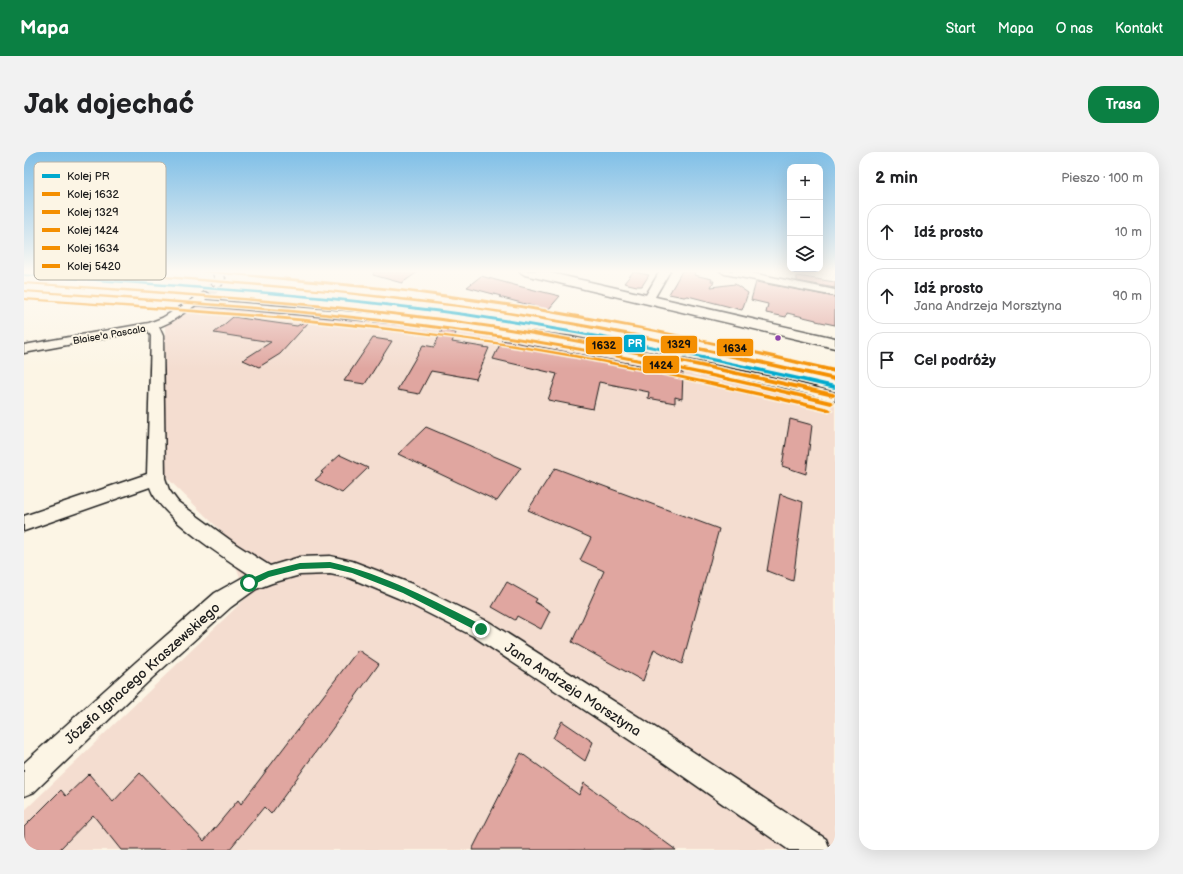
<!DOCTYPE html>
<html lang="pl">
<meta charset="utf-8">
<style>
:root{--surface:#fff;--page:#f2f2f2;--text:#202124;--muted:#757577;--line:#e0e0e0;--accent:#0b8043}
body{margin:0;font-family:"Balsamiq Sans",sans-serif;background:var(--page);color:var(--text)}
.controls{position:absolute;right:12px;top:12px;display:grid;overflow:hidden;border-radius:8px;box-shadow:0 4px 16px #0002}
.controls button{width:36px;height:36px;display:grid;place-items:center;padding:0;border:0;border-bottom:1px solid var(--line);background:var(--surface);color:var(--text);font:20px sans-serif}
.stop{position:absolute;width:12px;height:12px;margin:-9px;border:3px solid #0b8043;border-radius:50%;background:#fff}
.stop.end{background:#0b8043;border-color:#fff;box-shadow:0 1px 4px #0008}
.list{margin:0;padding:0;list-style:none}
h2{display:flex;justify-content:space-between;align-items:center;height:52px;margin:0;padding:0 16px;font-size:17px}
h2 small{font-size:13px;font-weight:400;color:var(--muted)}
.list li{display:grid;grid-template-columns:26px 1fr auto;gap:12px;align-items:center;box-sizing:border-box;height:56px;margin:0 8px 8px;padding:0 8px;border:1px solid var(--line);border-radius:16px}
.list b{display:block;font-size:15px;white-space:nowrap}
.list p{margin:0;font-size:13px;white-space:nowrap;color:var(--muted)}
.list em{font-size:13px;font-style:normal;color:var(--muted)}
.icon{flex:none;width:22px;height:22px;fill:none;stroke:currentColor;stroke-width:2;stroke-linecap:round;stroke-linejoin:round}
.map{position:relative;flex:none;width:811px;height:698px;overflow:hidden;border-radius:16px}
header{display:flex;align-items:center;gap:24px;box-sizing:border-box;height:56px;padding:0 20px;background:var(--accent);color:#fff}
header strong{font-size:19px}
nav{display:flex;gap:22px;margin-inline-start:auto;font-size:14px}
.intro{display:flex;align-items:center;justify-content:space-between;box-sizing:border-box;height:96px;padding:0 24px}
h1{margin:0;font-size:28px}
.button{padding:10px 18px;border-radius:16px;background:var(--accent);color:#fff;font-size:14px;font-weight:700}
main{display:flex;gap:24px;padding:0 24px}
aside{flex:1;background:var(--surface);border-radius:16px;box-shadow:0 4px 16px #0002}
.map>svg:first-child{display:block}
.built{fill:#f4ddd0}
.building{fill:#e0a6a0;stroke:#1c1c1c}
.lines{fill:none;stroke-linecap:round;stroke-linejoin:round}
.minor-tunnel{stroke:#dad4c7;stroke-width:12;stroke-dasharray:12 5.5;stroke-linecap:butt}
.minor-casing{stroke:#1c1c1c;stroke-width:3}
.primary-casing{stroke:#1c1c1c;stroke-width:3}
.minor{fill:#fcf5e5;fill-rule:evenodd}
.primary{fill:#fcf5e5;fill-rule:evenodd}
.rail-1-casing{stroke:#fcf5e5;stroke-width:3}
.rail-2-casing{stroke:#fcf5e5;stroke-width:3}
.rail-3-casing{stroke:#fcf5e5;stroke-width:3}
.rail-4-casing{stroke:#fcf5e5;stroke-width:3}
.rail-5-casing{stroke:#fcf5e5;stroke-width:3}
.rail-6-casing{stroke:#fcf5e5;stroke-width:3}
.rail-1{fill:#00a9ce;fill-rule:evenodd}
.rail-2{fill:#f48f01;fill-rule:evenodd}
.rail-3{fill:#f48f01;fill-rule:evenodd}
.rail-4{fill:#f48f01;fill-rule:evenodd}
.rail-5{fill:#f48f01;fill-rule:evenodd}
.rail-6{fill:#f48f01;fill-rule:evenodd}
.route{fill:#0b8043}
.bus-dot{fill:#8e44ad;stroke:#fcf5e5;stroke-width:1.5}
.labels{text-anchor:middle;stroke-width:4;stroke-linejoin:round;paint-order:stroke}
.far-street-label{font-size:10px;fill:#1c1c1c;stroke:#fcf5e5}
.near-street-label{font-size:14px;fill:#1c1c1c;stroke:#fcf5e5}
.key{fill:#fcf5e5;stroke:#b9b4a9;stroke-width:1}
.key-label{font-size:11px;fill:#1c1c1c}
.line-badge{stroke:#fcf5e5;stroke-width:1.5}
.badge-label{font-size:11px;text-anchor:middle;font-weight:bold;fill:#fff}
.pale-badge-label{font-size:11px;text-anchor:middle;font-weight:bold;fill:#111}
</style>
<header>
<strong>Mapa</strong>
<nav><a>Start</a><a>Mapa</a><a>O nas</a><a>Kontakt</a></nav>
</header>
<div class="intro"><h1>Jak dojechać</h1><a class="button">Trasa</a></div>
<main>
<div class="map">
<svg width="811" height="698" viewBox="0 0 811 698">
<rect width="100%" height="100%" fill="#fcf5e5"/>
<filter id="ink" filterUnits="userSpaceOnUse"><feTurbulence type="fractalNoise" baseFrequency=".025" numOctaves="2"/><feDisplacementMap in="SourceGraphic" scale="8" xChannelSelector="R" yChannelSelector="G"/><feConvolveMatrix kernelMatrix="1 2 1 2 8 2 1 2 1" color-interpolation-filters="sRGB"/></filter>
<g filter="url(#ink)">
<path class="built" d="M173,153l82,5 320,40 236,54v446h-811v-39l223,-214 -22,-62 -60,-59v-152z"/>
<path class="building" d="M350,119h45l-17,12 -29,-8z
M658,119h14l-2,4 18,4 -1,2h3l-3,6 24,-3 13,9 -6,17 -54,-14 -4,1 -15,-3z
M609,120l16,3 -7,11h-5l-13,-3z
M457,124l37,10 42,10 -12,14 -49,-13 2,-1 -34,-9z
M773,124l38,6v6l-38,-7z
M732,130l79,15v28l-19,-4v-1l-29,-7 -1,4 -20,-4 2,-9 -17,-4z
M209,165l64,9 9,-5 2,2 -28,31 -21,13 -16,-7 28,-18 -57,-9z
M418,178l14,3 -4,9 37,6 -13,31 -45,-8 -12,23 -22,-4 26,-45 11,2z
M349,186l19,3 -27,43 -21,-3z
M478,188l181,33 -1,26 -7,-2v6l-27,-5 1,-6 -50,-10 -6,27 -45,-9 9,-26 -64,-15z
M766,267l22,6 -6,49 -24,-8z
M402,275l84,36 11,5 -24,33 -99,-47z
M316,303l28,13 -26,25 -27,-13 8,-7 -2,-1z
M531,316l164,61 -37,135 -28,-15 -11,32 -71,-39 32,-71 -24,-11 11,-22 -63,-28z
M756,342l23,8 -10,79 -26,-10z
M483,430l30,17 -2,3 15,9 -9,18 -24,-13 -2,4 -23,-13z
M334,498l21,14 -108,150 -7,-7 -35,43h-108l-28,-35 -34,35h-35v-23l37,-37 5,6 23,-22 24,28 27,-29 64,68 34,-41 3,4z
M538,569l31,21 -8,19 -32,-23z
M497,601l58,42 5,-12 92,67h-204z"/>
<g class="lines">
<path class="minor-tunnel" d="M185,140l8,-8"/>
<g class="minor-casing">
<path id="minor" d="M188,119h10l3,7 -4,8 -4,1 -5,-3 3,-6z
M636,119h10l-18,31h-8l-1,-2z
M696,119h22l93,19v6l-110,-22z
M181,140l5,3 -5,5 224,18 142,19 215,43 49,13v8l-50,-13 -214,-43 -142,-19 -233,-21 -26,17 -11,5 4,9 2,142 4,12 9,12 59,43 33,21 30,-9 30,-1 22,5 60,23 77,38 189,120 148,97 4,11h-41l-129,-90 -187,-124 -75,-38 -48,-20 -20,-4 -30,1 -28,8 -16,6 -25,18 -79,71 -118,114 -10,4v-33l112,-101 79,-69 34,-19c-27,-18 -90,-58 -99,-87l-126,44v-15l123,-42 4,-138 -3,-6 -124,23v-8l125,-22 13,-5z"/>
</g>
<g class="primary-casing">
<path id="primary" d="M495,119h23l293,67v10l-310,-73z"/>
</g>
<use href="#minor" class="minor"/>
<use href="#primary" class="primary"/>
<g class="rail-1-casing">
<path id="rail-1" d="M0,122c131,9 263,17 394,33 141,17 279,47 417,78v4c-138,-32 -276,-62 -417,-79 -131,-17 -262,-24 -394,-34z"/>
</g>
<g class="rail-2-casing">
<path id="rail-2" d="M0,130c131,9 263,17 393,33 140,17 278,46 416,78l2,1v2l-2,1c-138,-32 -276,-62 -416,-79 -130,-17 -262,-24 -393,-34z"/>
</g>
<g class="rail-3-casing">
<path id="rail-3" d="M58,119h22c124,10 247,19 370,36 122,16 242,43 361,70v4l-179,-40 -90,-17 -91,-15 -147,-17z"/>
</g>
<g class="rail-4-casing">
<path id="rail-4" d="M0,138c131,9 262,17 392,33 140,17 278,45 415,78l3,2 -3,2c-137,-34 -275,-62 -415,-79 -130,-17 -261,-24 -392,-34z"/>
</g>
<g class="rail-5-casing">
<path id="rail-5" d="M167,119h20c103,9 207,18 309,34 106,17 211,40 315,64v4l-89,-21 -90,-20 -135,-24 -116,-16z"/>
</g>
<g class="rail-6-casing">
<path id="rail-6" d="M0,146c148,10 297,19 444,40 122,16 241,43 361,70l3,2 -3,2c-119,-28 -239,-55 -361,-72 -147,-20 -296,-29 -444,-40z"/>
</g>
<use href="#rail-1" class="rail-1"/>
<use href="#rail-2" class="rail-2"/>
<use href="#rail-3" class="rail-3"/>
<use href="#rail-4" class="rail-4"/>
<use href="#rail-5" class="rail-5"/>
<use href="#rail-6" class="rail-6"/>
</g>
</g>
<linearGradient id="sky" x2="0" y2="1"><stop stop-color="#80bfe7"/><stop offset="0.55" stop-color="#fefaf3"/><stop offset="1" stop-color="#fefaf3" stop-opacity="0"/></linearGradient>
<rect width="811" height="217" fill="url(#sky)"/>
<path class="route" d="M306,410c55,12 104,39 154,64v6h-5l-76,-39 -51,-20 -22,-5 -30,1 -31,8 -20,10 -4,-4 1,-2 22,-10 32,-8z"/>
<circle class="bus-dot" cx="754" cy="186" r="3.5"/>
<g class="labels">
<g class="far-street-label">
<text transform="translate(85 182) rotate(-10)" y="4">Blaise'a Pascala</text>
</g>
<g class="near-street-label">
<text transform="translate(118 521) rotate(-42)" y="5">Józefa Ignacego Kraszewskiego</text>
<text transform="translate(549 537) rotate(33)" y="5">Jana Andrzeja Morsztyna</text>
</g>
</g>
<rect x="10" y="10" width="132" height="118" rx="6" class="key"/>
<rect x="18" y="22" width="18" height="4" fill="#00a9ce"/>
<rect x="18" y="40" width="18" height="4" fill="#f48f01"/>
<rect x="18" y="58" width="18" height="4" fill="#f48f01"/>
<rect x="18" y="76" width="18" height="4" fill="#f48f01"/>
<rect x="18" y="94" width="18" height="4" fill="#f48f01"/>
<rect x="18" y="112" width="18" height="4" fill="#f48f01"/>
<g class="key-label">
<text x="43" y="28">Kolej PR</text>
<text x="43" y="46">Kolej 1632</text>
<text x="43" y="64">Kolej 1329</text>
<text x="43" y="82">Kolej 1424</text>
<text x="43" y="100">Kolej 1634</text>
<text x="43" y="118">Kolej 5420</text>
</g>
<g class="line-badge">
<rect x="599" y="182" width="23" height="19" rx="4" fill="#00a9ce"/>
<rect x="636" y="183" width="38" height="19" rx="4" fill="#f48f01"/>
<rect x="561" y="184" width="38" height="19" rx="4" fill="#f48f01"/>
<rect x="692" y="186" width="38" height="19" rx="4" fill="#f48f01"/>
<rect x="618" y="203" width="38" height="19" rx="4" fill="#f48f01"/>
</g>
<g class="badge-label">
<text x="611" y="195">PR</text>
</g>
<g class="pale-badge-label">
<text x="655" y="196">1329</text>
<text x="580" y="197">1632</text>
<text x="711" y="200">1634</text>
<text x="637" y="217">1424</text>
</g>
</svg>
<div class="controls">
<button>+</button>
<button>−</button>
<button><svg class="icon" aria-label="layers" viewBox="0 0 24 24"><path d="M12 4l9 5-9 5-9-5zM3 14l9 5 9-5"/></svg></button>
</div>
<div class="stop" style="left:225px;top:431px"></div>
<div class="stop end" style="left:457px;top:477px"></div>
</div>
<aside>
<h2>2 min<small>Pieszo · 100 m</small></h2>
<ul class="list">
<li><svg class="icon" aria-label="ahead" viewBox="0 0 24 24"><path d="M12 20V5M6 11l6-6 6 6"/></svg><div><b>Idź prosto</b></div><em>10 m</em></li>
<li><svg class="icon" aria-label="ahead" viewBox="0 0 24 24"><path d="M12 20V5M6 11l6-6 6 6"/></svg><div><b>Idź prosto</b><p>Jana Andrzeja Morsztyna</p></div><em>90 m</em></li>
<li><svg class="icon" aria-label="arrive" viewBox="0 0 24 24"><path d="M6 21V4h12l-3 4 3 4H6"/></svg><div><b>Cel podróży</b></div></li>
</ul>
</aside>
</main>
